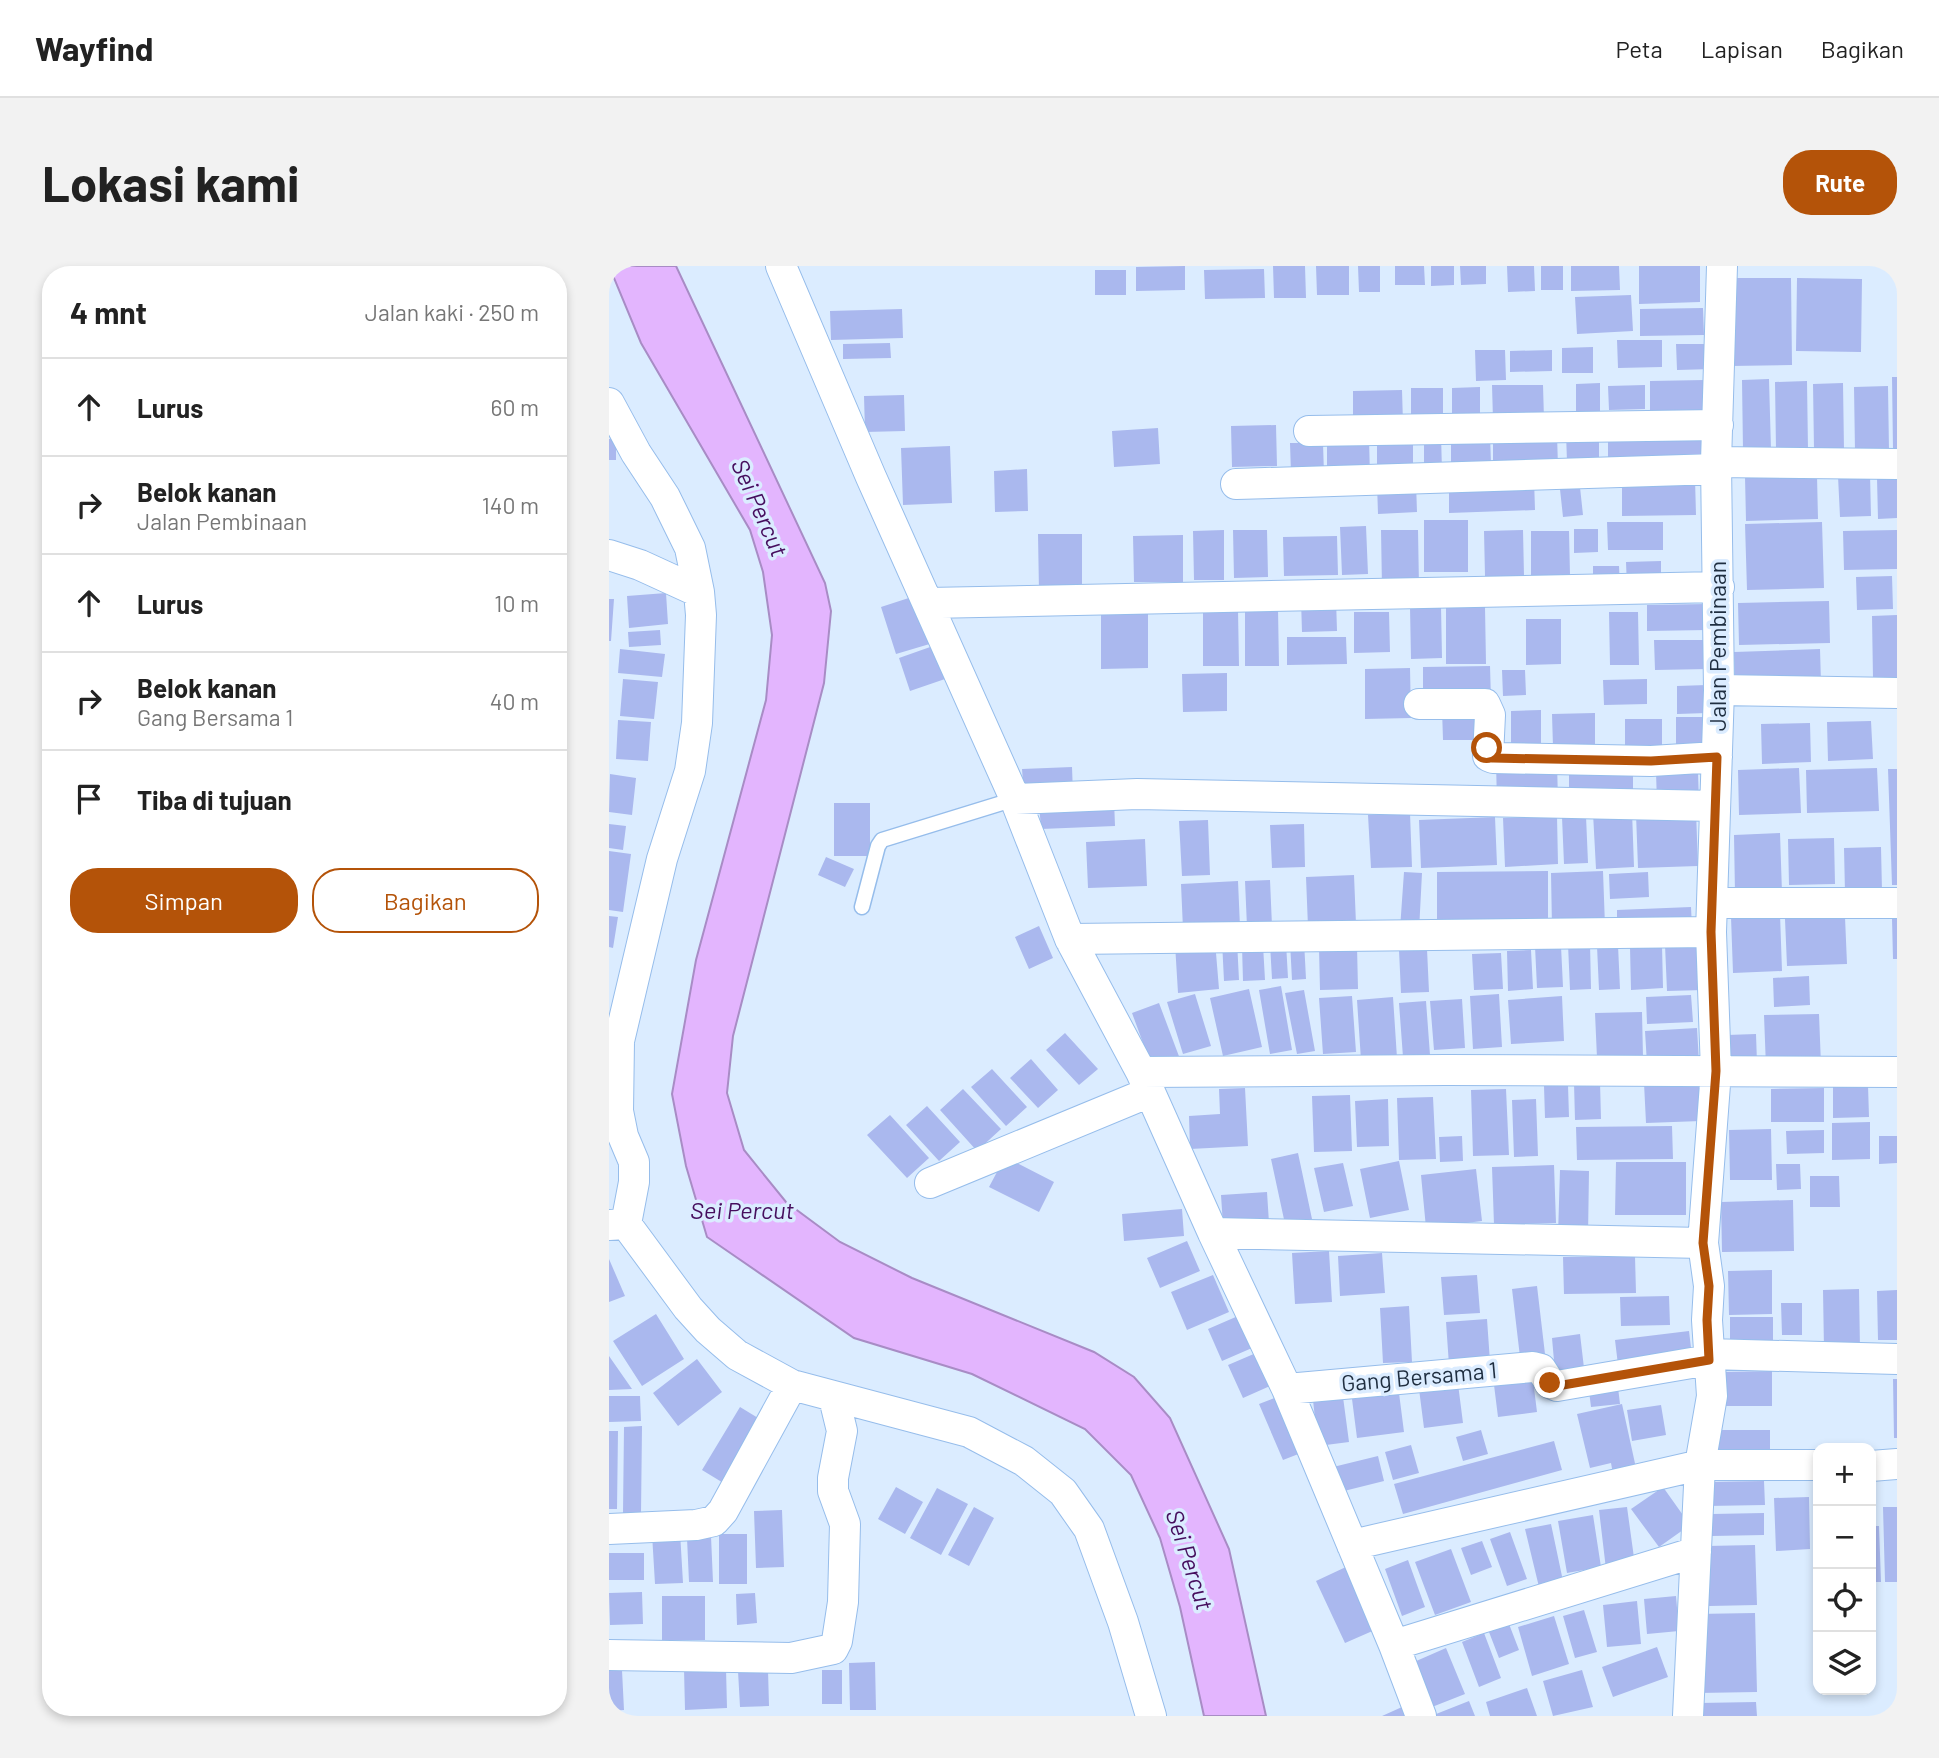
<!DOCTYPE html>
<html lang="id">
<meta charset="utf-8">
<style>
:root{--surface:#fff;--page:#f2f2f2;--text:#222;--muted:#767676;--line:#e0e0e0;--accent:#b45309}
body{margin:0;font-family:Barlow,sans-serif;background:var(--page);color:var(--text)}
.controls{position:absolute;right:21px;bottom:21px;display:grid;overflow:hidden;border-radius:14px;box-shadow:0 4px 10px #0003}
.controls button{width:63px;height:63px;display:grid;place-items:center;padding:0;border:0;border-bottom:2px solid var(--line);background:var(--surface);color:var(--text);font:35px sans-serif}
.stop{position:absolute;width:21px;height:21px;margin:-16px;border:5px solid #b45309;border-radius:50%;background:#fff}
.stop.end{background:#b45309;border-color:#fff;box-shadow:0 2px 7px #0008}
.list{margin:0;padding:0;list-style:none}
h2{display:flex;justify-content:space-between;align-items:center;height:91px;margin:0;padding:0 28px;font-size:30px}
h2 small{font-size:23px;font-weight:400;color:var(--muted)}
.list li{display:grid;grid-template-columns:46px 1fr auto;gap:21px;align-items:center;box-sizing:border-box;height:98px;padding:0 28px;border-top:2px solid var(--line)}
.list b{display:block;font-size:26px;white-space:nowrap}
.list p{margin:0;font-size:23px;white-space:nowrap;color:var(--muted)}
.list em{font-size:23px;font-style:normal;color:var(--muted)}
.actions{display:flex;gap:14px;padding:21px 28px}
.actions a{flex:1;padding:16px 0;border:2px solid var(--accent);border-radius:28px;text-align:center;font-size:24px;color:var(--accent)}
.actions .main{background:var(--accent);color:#fff}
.icon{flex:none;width:38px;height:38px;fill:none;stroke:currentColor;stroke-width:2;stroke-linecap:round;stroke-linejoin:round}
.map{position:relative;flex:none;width:1288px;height:1450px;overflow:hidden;border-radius:28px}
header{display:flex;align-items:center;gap:42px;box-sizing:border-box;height:98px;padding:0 35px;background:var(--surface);border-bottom:2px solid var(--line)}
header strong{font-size:33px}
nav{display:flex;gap:38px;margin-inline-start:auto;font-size:24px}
.intro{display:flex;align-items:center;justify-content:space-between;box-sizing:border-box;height:168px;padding:0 42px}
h1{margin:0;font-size:49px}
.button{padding:18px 32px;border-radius:28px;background:var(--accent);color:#fff;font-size:24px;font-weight:700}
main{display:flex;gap:42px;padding:0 42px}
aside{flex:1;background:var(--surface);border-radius:28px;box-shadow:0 4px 10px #0003}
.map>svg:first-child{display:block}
.water{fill:#e3b5fe;stroke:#a88cc5;stroke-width:2}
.building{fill:#aab8ee}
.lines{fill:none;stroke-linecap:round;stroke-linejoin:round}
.lane-casing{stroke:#96bdeb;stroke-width:17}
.street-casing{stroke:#96bdeb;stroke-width:32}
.lane{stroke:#fff;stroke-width:14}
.street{stroke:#fff;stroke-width:30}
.route{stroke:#b45309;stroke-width:9}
.labels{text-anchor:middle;stroke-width:7;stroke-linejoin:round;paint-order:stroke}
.street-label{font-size:23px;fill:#1f2e40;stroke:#dbecff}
.water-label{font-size:24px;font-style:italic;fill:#460e5e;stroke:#dbecff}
</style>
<header>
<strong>Wayfind</strong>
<nav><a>Peta</a><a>Lapisan</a><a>Bagikan</a></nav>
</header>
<div class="intro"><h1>Lokasi kami</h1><a class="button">Rute</a></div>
<main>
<aside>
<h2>4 mnt<small>Jalan kaki · 250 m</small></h2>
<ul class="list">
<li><svg class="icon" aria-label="ahead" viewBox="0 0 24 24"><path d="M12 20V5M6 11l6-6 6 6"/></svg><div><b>Lurus</b></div><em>60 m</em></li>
<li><svg class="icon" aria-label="right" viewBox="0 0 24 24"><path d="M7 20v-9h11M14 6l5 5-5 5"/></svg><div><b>Belok kanan</b><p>Jalan Pembinaan</p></div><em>140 m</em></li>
<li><svg class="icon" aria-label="ahead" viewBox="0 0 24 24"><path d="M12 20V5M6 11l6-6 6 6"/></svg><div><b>Lurus</b></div><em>10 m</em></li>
<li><svg class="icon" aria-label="right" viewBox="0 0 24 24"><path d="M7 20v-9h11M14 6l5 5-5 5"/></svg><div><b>Belok kanan</b><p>Gang Bersama 1</p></div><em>40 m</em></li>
<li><svg class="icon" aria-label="arrive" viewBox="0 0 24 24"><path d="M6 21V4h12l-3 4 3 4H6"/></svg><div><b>Tiba di tujuan</b></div></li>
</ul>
<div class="actions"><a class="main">Simpan</a><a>Bagikan</a></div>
</aside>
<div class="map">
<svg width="1288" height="1450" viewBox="0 0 1288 1450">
<rect width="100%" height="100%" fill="#dbecff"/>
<path class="water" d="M0,0h67l149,317 6,28 -7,72 -91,353 -6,57 17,57 42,52 54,40 72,36 182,74 40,25 36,41 59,131 37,167h-62l-24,-109 -20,-69 -29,-63 -46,-46 -113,-55 -118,-36 -147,-101 -21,-71 -14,-72 24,-134 70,-260 6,-65 -9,-63 -13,-42 -109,-187z"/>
<path class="building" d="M576,0v24l-49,1v-24z
M664,0h32l1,32h-32z
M707,0h33v29h-32z
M749,0h22v26h-21z
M786,0h29l1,19h-30z
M822,0h23v19l-23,1z
M851,0h26v18l-25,1z
M898,0h27l1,25 -27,1z
M932,0h22v24h-22z
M962,0h48l1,24 -49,1z
M1030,0h61v36l-61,2z
M655,3l1,29 -60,1 -1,-29z
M486,4h31v25h-31z
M1120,12h62l1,87 -62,1z
M1188,12l65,1 -1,73 -65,-1z
M1022,29l2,36 -56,3 -2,-37z
M1094,42l1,27 -64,1v-27z
M293,43l1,29 -72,2 -1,-29z
M1008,74h45v27l-44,1z
M281,77l1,15 -48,1v-15z
M1067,78h37v25l-36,1z
M984,81v26h-31v-25z
M866,84h30l1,30 -30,1z
M943,84v21l-42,1v-21z
M1283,111h5v73h-4z
M1160,113l2,71 -28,1 -1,-71z
M1096,114l1,35 -56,1v-35z
M1198,115l1,69h-32l-1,-68z
M991,117v31h-24v-30z
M1234,117l1,67h-30l-1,-66z
M883,119h51l1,34 -51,1z
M1036,119v24l-36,1 -1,-24z
M1279,120l1,65 -34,1 -1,-65z
M871,121v32h-28v-31z
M802,122h32v29l-32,1z
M793,124l1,33 -50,1v-33z
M295,129l1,36 -40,1 -1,-36z
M667,159l1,41 -45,1 -1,-41z
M549,162l2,36 -46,3 -2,-36z
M1092,163l1,38 -94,1v-38z
M957,167h33v29h-32z
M815,168h17l1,38h-18z
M842,168h39l1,30 -40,1z
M948,168l1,33 -65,1v-33z
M768,170h36v33l-36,1z
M760,171l1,40h-43v-39z
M0,173h7v21h-7z
M681,177h33l1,31h-33z
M341,180l2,57 -49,2 -2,-57z
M418,203l1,42 -33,1 -1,-41z
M1261,208l1,42 -31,1 -2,-41z
M1208,209l1,44 -72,2 -1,-44z
M1288,211v41l-19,1 -1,-41z
M970,212l4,37 -20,2 -4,-37z
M1086,212l1,37 -74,1v-36z
M925,213l1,31 -86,3v-31z
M807,216l1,30 -39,2 -1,-30z
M815,254h44v52h-44z
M998,256h56v28h-55z
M1213,256l2,66 -77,2 -2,-66z
M757,260l2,48 -26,1 -2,-48z
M965,263h24v23l-24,1z
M615,264v50h-30l-1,-49z
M624,264h34l1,47 -34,1z
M772,264h37l1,57 -37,1z
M914,264l1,46h-39l-1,-45z
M1288,264v39l-53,1 -1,-39z
M922,265h38l1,44 -39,1z
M429,268h44v57l-43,1z
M574,269v47h-49l-1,-46z
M728,270l1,39 -54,1 -1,-39z
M1052,295v26h-34l-1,-25z
M984,300h26l1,21h-27z
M1283,310l1,33 -36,1 -1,-33z
M57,327l2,31 -39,4 -2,-32z
M309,329l15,48 -37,11 -15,-47z
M0,333h5l-3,42h-2z
M727,333l1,32 -35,1 -1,-32z
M1220,335l1,42 -91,2 -1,-42z
M1098,338v26l-60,1v-26z
M832,340l1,52 -31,1 -1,-52z
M876,341l1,57h-40v-56z
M539,343v59l-47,1v-59z
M636,343h33l1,57h-34z
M629,344l1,56h-36v-55z
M745,346h35l1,40 -36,1z
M1000,346h29l1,53h-29z
M1288,349v63l-24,1 -1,-63z
M917,353h35v45l-35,1z
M51,364l1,15 -32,2 -1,-15z
M678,371h59l1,27 -60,1z
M1045,374h55v29l-54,1z
M324,380l12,33 -35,12 -11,-33z
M11,383l45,5 -3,23 -44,-4z
M1211,383l1,34 -86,3 -1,-34z
M881,400l1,34 -68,1v-34z
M801,402l1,50 -46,1v-50z
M893,404h23l1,25 -23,1z
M618,407v38l-44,1 -1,-38z
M14,413l35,3 -4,37 -34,-3z
M1038,413v25l-43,1 -1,-25z
M1098,419v28l-30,1v-28z
M877,442v32h-43l-1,-31z
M932,444v36h-30v-35z
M986,447v34h-42l-1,-33z
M1067,451h37v27h-37z
M1016,453h37v26l-37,1z
M9,454l33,2 -3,39 -32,-2z
M1262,455l2,38 -45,2 -1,-39z
M1201,457l1,39 -49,2 -1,-40z
M948,495l1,41 -61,1 -1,-41z
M1024,496v40l-64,1v-40z
M463,501l1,27 -49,1 -2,-26z
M1190,502l2,45 -62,2 -1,-45z
M1268,502l2,43 -72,2 -1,-43z
M1279,503h9v116h-5z
M1047,506h42l1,31h-42z
M1,508l26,4 -4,37 -23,-3z
M505,534l1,26 -74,3 -2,-26z
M225,537h36v53h-36z
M1023,545l2,56 -38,2 -3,-56z
M1087,545l2,55 -60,2 -2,-54z
M801,547l2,54 -41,1 -3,-53z
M948,550l1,48 -53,3 -2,-49z
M977,550l2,47 -24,1 -2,-47z
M886,551l2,48 -76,3 -2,-48z
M599,554l2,55 -28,1 -3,-55z
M0,558l17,2 -3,24 -14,-2z
M695,558l1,43 -33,1 -2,-43z
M1171,567l2,60 -47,1 -1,-59z
M1225,572l1,46 -46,1 -1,-46z
M536,573l2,47 -59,2 -2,-46z
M1272,581l1,44 -37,2 -1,-45z
M0,585l22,3 -8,58 -14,-2z
M217,591l28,12 -9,18 -27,-12z
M939,605v56l-111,2v-57z
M994,605l2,55 -53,2 -1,-55z
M795,606l18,1 -3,58 -19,-2z
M1039,606l1,25 -39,2 -1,-25z
M745,609l2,49 -48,3 -2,-50z
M661,614l2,46 -25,1 -2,-46z
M629,615l2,46 -57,2 -2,-45z
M1082,641l1,20 -75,3v-20z
M1171,648l2,57 -49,2 -2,-56z
M0,650l9,1 -5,31 -4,-1z
M1236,651l2,47 -60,2 -2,-47z
M1283,653h5v40h-4z
M430,660l14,32 -24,11 -14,-32z
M606,675l4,48 -41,4 -3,-49z
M613,675h15l2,39 -15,1z
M695,675l2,38 -14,1 -2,-38z
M677,677l2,35 -16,1 -2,-35z
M981,677l1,46 -21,1 -2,-46z
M1093,677l2,47 -37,1 -2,-46z
M654,679l2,35 -22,1 -1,-35z
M1009,679l2,44 -21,1 -2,-44z
M1053,679l1,43 -32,2 -1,-43z
M748,680l1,43 -38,1 -1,-42z
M926,680h26l2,41 -26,1z
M818,683l2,43 -28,1 -2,-43z
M922,684l2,39 -25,2 -1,-40z
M892,687l2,36 -29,1 -2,-36z
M1200,710l1,29 -36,2 -1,-29z
M672,720l11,64 -22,4 -11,-64z
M640,723l13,58 -39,9 -13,-58z
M695,724l11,61 -18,3 -12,-61z
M586,728l16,52 -28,8 -16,-52z
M890,728l3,53 -29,2 -3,-53z
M1082,729l2,27 -46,2 -1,-27z
M743,730l4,56 -33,2 -4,-56z
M953,730l2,45 -53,3 -3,-44z
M784,731l4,61 -36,2 -4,-60z
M853,733l3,49 -31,2 -4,-49z
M817,735l4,54 -27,2 -4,-54z
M550,737l21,56 -27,11 -21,-57z
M1033,746l1,45 -46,1 -2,-45z
M1210,748l2,51 -55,2 -2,-52z
M1088,762l2,34 -52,2 -2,-33z
M456,767l33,36 -19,16 -33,-35z
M1147,768l1,29 -29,1 -1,-29z
M422,793l27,31 -20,18 -28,-30z
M383,803l35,38 -21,19 -35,-39z
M1090,815l2,40 -55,2 -2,-40z
M991,816l1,37 -26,1 -1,-37z
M959,819l1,32 -24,1 -1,-32z
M1259,819l1,32 -36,1v-32z
M636,822l3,58 -58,3 -1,-33 31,-2 -1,-25z
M1215,822v34h-53v-33z
M354,823l38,40 -24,22 -37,-41z
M897,823l3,66 -36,1 -2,-66z
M741,829l2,56 -38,1 -2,-56z
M824,831l3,62 -37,1 -2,-62z
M779,833l1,47 -32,1 -2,-46z
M927,833l2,57 -24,1 -2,-57z
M318,840l33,36 -21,19 -33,-36z
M281,849l39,43 -22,20 -40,-43z
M1261,856v37l-38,1v-37z
M1063,860l1,33 -96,1 -1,-33z
M1162,863l1,51h-42l-1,-50z
M1215,864v23l-37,1 -1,-23z
M853,870l1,25 -23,1 -1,-25z
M1270,870h18v27l-18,1z
M689,887l14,66 -27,5 -14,-65z
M396,891l49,25 -15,30 -50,-25z
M790,895l10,49 -39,8 -10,-49z
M1007,896h70v53h-71z
M734,897l10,43 -29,6 -10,-44z
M1167,898h24l1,25 -24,1z
M945,899l2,58 -62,2 -2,-58z
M867,903l6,52 -56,7 -5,-53z
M951,904l29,1 -1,65 -30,-1z
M1201,910h29l1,31h-30z
M658,926l2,31 -46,2 -2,-30z
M1184,934l1,51 -72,1 -1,-50z
M573,943l2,27 -60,5 -2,-27z
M578,975l13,30 -40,17 -13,-30z
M720,985l3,51 -37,2 -3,-51z
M773,987l3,40 -45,3 -2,-40z
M1026,990l1,37 -72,1 -1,-37z
M0,993l16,37 -16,6z
M1163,1004v44l-43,1 -1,-44z
M604,1009l16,37 -42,18 -16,-38z
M868,1009l3,38 -36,2 -3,-38z
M928,1020l8,68 -25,3 -8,-68z
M1250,1023l1,60 -36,1 -1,-60z
M1288,1024v50h-19l-1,-49z
M1060,1030l1,29 -49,1 -1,-29z
M1172,1037h21v32h-20z
M800,1040l3,56 -29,1 -3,-55z
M47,1048l28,45 -42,27 -29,-45z
M629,1050l14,32 -30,13 -14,-32z
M1121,1051h43v30h-43z
M878,1053l3,43 -41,3 -3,-43z
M1080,1065l3,25 -74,9 -3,-25z
M971,1068l4,34 -29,4 -3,-34z
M647,1087l14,33 -27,12 -15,-33z
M0,1090l23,33 -23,1z
M88,1093l25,33 -44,34 -25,-33z
M1163,1105v35h-50l-1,-34z
M1008,1113l3,25 -29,3 -3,-24z
M1284,1113h4v59h-3z
M924,1114l4,32 -39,5 -4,-32z
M849,1118l5,39 -39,5 -5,-39z
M790,1127l5,39 -47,6 -5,-39z
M0,1130h31l1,25 -32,1z
M668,1131l24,56 -18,7 -24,-56z
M734,1131l6,45 -31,4 -5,-46z
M1013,1138l14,64 -23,6 -2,-11 -21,5 -13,-54z
M1052,1139l5,30 -34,6 -5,-31z
M131,1141l23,14 -38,63 -23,-14z
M33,1160l-1,88 -18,-1 1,-86z
M872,1164l7,24 -25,7 -7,-24z
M1106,1164h55v23l-55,1z
M0,1165h9l-1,78h-8z
M945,1175l8,29 -159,44 -9,-30z
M802,1179l8,28 -26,7 -8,-28z
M769,1190l6,25 -48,12 -7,-25z
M1155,1215l1,24 -58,1 -1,-24z
M287,1221l27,15 -18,32 -27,-15z
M1054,1221l27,38 -31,22 -28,-38z
M328,1222l31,16 -27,51 -31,-17z
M1200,1231l1,52 -34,2 -2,-53z
M365,1241l20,11 -25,48 -21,-11z
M1018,1241l8,58 -29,4 -7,-59z
M1274,1241h14v75h-12z
M173,1244l2,57 -28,1 -2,-57z
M1155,1247v22l-52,1v-22z
M984,1249l8,52 -34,6 -9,-52z
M942,1258l12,57 -24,6 -14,-58z
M1262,1260h8l2,56h-10z
M71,1266l3,51 -28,1 -3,-50z
M901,1266l17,47 -20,7 -17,-47z
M110,1268h28v50h-28z
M102,1270l2,46h-24l-2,-44z
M873,1275l10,26 -21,8 -10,-27z
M1146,1279l2,60 -48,1 -2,-60z
M842,1283l20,53 -36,13 -20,-53z
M0,1287h35v27h-35z
M799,1294l17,47 -23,9 -17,-47z
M739,1300l29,63 -32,14 -29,-62z
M33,1326l1,32 -33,1 -1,-32z
M146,1327l2,30 -20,2 -1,-31z
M53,1330h43v44h-43z
M1067,1330l3,35 -32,3 -3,-35z
M1028,1335l4,43 -34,3 -4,-42z
M975,1344l13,42 -22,6 -12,-42z
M1146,1347l2,79 -59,1 -2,-79z
M945,1350l15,48 -37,12 -14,-49z
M900,1358l10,26 -20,8 -10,-26z
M875,1367l17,45 -22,9 -17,-45z
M1048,1381l11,30 -55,20 -11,-30z
M837,1382l19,46 -33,13 -18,-45z
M266,1396l1,48h-26l-1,-47z
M117,1402l1,40 -42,2 -1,-41z
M13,1404l2,40 -15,1v-40z
M159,1404l1,36 -29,1 -2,-36z
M213,1404h20v34h-20z
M973,1404l11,37 -40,9 -10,-35z
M918,1422l10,28h-47l-4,-14z
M860,1435l6,15h-44z
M1147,1436l1,14h-57l-1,-13z
M793,1441l5,9h-25z"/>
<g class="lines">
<g class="lane-casing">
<path id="lane" d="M253,641l16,-61 4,-6 133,-41"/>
</g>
<g class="street-casing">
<path id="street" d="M172,0l90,211 144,322 55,140 71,133 72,161 74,156 107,256 27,71
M0,137l27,50 29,44 25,51 9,44 2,23 -4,108 -7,48 -28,88 -43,182 -1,70 5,25 11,26v20l-8,42 -17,1
M700,165l409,-6
M1107,196l181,2
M627,218l481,-15
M0,289l31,10 59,27
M319,337l791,-16
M1110,424l178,3
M810,438h66l5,11 -2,41 5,2 158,3 66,-4
M406,533l122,-5 578,12
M1103,637h185
M461,673l641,-7
M532,806l305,-2 451,2
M321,917l220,-91
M17,958l62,84 20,22 29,25 55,30 177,47 55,29 39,31 26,37 34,93 28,94
M604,967l490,10
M1099,1088l189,5
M678,1123l246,-22 8,2 9,14 7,3 152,-26
M1262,1200l26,-2
M0,1263l87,-4 18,-4 9,-10 69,-126
M743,1279l348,-80h118
M785,1379l302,-93
M0,1389l182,3 42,-9 4,-8 6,-39 2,-78 -12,-33v-13l9,-47 -8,-33
M1079,1450l12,-251 12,-69 -5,-76 2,-34 -6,-43 13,-172 -5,-139 8,-242 -3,-228 6,-196"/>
</g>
<use href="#lane" class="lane"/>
<use href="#street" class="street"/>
</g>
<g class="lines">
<path class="route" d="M878,482l1,8 5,2 158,3 66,-4 -6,175 5,139 -13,172 6,43 -2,34 2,40 -152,26 -7,-3"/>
</g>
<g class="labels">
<g class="street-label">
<text transform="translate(1109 380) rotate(-90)" y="8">Jalan Pembinaan</text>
<text transform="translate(810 1111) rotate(-5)" y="8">Gang Bersama 1</text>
</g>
<g class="water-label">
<text transform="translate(150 242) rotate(66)" y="8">Sei Percut</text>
<text x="133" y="953">Sei Percut</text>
<text transform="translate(580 1294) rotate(72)" y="8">Sei Percut</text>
</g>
</g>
</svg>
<div class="controls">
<button>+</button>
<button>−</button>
<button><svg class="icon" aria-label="locate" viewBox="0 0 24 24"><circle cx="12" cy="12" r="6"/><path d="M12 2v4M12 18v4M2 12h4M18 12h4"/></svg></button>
<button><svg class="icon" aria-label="layers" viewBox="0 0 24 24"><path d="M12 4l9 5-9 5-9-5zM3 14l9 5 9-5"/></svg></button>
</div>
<div class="stop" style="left:878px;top:482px"></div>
<div class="stop end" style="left:941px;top:1117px"></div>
</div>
</main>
